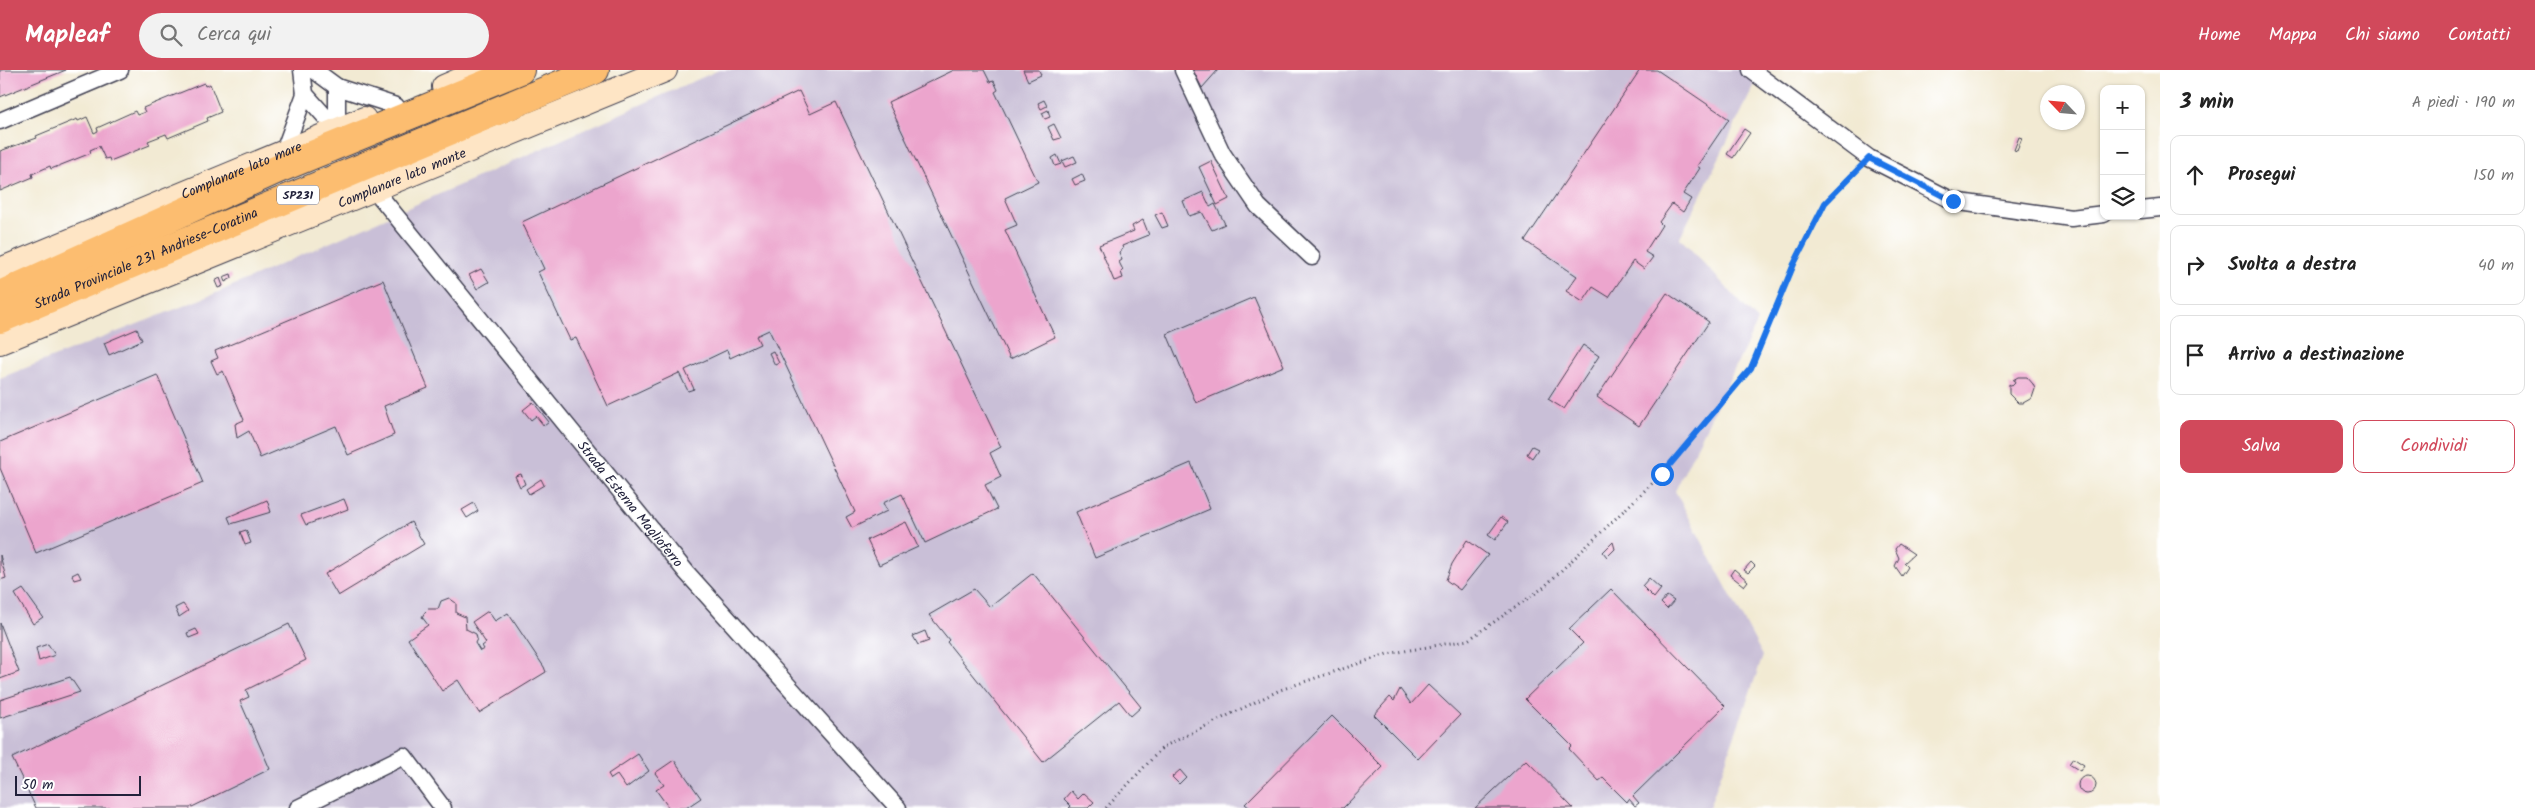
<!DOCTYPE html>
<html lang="it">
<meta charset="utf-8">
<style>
:root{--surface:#fff;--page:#f2f2f2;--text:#222;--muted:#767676;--line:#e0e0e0;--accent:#d1495b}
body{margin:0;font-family:Kalam,sans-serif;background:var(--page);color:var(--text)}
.controls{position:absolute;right:15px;top:15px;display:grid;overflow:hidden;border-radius:10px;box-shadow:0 1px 4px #0004}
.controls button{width:45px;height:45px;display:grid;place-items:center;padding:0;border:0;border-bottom:1px solid var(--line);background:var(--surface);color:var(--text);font:25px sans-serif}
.compass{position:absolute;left:2040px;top:15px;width:45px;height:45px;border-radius:50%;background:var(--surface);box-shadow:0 1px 4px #0004;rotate:296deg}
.scale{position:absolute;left:15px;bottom:12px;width:126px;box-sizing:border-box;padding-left:5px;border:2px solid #22223b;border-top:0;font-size:14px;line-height:18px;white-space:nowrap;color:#22223b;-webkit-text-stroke:4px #fff;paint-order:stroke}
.stop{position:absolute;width:15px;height:15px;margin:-11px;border:4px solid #1a73e8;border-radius:50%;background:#fff}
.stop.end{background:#1a73e8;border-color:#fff;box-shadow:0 1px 5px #0008}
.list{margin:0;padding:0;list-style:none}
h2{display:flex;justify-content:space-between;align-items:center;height:65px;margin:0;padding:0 20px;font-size:21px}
h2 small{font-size:16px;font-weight:400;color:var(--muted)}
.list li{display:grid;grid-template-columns:32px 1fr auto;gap:15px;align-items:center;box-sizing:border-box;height:80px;margin:0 10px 10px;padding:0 10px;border:1px solid var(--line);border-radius:10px}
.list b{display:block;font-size:19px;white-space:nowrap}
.list em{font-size:16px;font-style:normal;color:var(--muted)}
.actions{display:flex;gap:10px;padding:15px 20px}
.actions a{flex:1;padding:11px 0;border:1px solid var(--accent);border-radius:10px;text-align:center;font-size:18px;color:var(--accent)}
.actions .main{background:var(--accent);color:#fff}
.icon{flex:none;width:28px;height:28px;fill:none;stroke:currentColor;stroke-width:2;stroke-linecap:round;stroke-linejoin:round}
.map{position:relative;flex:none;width:2160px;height:738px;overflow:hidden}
header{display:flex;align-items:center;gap:30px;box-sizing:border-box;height:70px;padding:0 25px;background:var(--accent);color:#fff}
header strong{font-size:24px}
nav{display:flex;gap:28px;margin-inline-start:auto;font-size:18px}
.search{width:350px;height:45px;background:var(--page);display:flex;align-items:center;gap:12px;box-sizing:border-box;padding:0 18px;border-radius:28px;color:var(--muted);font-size:19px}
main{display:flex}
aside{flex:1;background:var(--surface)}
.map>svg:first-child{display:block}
.industrial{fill:#c9bfd7}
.building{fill:#eca5cd}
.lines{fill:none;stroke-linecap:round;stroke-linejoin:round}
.street-casing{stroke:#414052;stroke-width:19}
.secondary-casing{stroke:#414052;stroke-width:26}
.highway-casing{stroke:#414052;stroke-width:30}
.path{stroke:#414052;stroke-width:3;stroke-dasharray:1 4;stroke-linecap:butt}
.street{stroke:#fff;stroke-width:16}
.secondary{stroke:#fee5c5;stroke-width:24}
.highway{stroke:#fcbd6f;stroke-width:28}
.route{stroke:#1a73e8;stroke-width:6}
.labels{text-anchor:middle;stroke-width:4;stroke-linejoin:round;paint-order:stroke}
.shield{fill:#fff;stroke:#646476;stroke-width:1}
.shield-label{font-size:12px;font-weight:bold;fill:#22223b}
.street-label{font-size:14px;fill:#22223b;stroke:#fff}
</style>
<header>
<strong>Mapleaf</strong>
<div class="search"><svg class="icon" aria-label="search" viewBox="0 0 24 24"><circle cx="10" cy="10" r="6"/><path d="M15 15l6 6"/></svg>Cerca qui</div>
<nav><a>Home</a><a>Mappa</a><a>Chi siamo</a><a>Contatti</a></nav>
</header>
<main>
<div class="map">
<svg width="2160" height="738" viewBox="0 0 2160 738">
<rect width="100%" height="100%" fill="#fff"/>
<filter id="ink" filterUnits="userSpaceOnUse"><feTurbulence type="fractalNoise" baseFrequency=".02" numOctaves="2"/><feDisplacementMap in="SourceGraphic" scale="10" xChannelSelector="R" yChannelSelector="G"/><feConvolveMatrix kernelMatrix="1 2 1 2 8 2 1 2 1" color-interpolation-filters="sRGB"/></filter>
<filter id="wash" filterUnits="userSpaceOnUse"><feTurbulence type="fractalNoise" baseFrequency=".0096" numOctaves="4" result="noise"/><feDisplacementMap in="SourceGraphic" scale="20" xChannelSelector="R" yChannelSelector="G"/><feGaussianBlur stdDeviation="1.12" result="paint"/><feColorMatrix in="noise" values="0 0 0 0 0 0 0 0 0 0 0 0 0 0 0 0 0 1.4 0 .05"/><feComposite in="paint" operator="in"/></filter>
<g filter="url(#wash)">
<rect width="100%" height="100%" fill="#f2ead3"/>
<path class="industrial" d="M719,0h1031l8,8 -78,160 78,83 -83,170 88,165 -54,152h-1709v-430l214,-84z"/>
<g id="blocks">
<path class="building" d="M0,0h66l-66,27z
M954,0h30l6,12 4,-1 4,9 -3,2 43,90 -33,16 12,27 -12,5 50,107 -45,22 -122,-257z
M1023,0h16l2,5 -13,6z
M1193,0h25l-16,18z
M1640,0h17l72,49 -32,47 3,2 -17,26 8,5 -8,13 -11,-8 -13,18 3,3 -17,27 8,5 -9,12 -11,-8 -24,36 -16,-10 -10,15 -17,-11 11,-15 -52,-35z
M204,13l1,3 5,-2 11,28 -14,6 1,3 -40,17 -2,-4 -18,7 2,4 -40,16 -1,-3 -4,1 -6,-13 -9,4 1,3 -40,16 -1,-3 -18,8 1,3 -33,14v-40l37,-13 -1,-2 41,-17 1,2 9,-4 7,16 4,-2 -1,-3 38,-17 2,4 8,-3 -2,-4z
M799,21l11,23 26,-12 165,345 -11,6 11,24 -16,8 12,24 -72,34 -23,-49 -19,9 4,8 -35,17 -6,-11 9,-5 -86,-182 -13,6 4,8 -30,14 -3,-8 -42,20 9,19 -6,2 -9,-18 -71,33 -32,-68 -6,2 -32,-68 6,-3 -22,-47z
M1044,30l3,6 -6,3 -3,-6z
M1048,40l2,7 -5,2 -3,-6z
M1054,54l7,14 -7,2 -6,-13z
M1744,59l6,4 -17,25 -6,-4z
M2019,67l3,1 -5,13 -3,-1z
M1057,85l4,9 -6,2 -3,-8z
M1074,86l3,6 -12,5 -3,-6z
M1211,91l18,38 -12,6 -18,-38z
M1082,104l3,7 -10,4 -3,-6z
M1203,122l7,15 5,-3 10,20 -13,6 -10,-18 -13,4 -6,-15z
M1162,142l6,14 -6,2 -7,-13z
M1143,150l6,15 -27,11 1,3 -4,3 3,8 -3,2 4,8 -2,2 2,6 -9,3 -15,-36 35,-14 -2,-5z
M481,199l8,13 -12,7 -8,-14z
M231,204l1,4 -7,4 -2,-5z
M220,208l3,8 -5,2 -3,-7z
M383,210l45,108 -44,18 10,29 -46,20 -12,-29 -76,32 -11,-27 -12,7 -2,-14 9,-4 -21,-49 -6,3 -6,-13 7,-3 -3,-7z
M1667,223l42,29 -70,104 -42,-29z
M1254,227l30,69 -88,37 -29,-69z
M137,259l5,11 -33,15 -5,-12z
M1583,275l16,11 -35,53 -16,-10z
M773,281l6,12 -4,2 -6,-12z
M157,305l46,108 -167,70 -36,-85v-26z
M2018,307h9l6,7 2,5 -3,9 -9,5h-5l-9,-9v-10l3,2 3,-3 -2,-3z
M533,332l16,20 -5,4 -8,-10 -5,4 -8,-10z
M1532,376l6,3 -6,9 -5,-4z
M1191,393l19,46 -115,49 -19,-46z
M521,404l4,10 -5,3 -5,-11z
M541,409l3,6 -15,9 -3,-5z
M344,429l4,10 -42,16 -5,-10z
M267,430l4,12 -40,12 -3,-7z
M474,433l4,8 -11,7 -5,-8z
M1501,447l7,5 -13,18 -7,-5z
M411,452l13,22 -86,52 -13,-22z
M906,452l12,25 -39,18 -12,-25z
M246,460l5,13 -6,2 -5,-13z
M1467,470l21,15 -28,35 -14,-10 6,-16z
M1613,472l2,7 -8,8 -4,-5z
M1899,474l15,10 -10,9 4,4 -6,9 -7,-10 4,-8 -4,-9z
M0,485l6,23 -6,2z
M1751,492l4,4 -7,7 -4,-3z
M1734,499l14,12 -4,5 -14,-11z
M78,502l3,6 -7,2 -2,-5z
M1033,503l108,134 -10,9 -12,-15 -76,61 -96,-120 2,-2 -20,-25 45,-26 16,18z
M1649,508l12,11 -7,9 -12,-12z
M23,519l20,28 -10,7 -18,-30z
M1611,519l114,117 -92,90 6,7 -4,3 -6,-7 -2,3 -24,-24 -4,3 -30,-32 3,-3 -47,-47 58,-56 -14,-14z
M1667,526l7,5 -7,8 -6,-6z
M449,528l7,5v10l9,4 1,12 10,5 1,5 -2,4 5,8 4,-2 -2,-3 4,-3 -14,-21 16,-11 7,10 13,-8 36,54 2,5 -67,41 -21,-33 -16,11 -34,-52 20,-14 -6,-8 3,-5 3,-3h10l3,-8z
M183,534l5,7 -9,6 -4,-9z
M0,553l19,49 -19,7z
M289,554l17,36 -60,30 3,7 -9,4 30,68 -80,39h-154l-24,-50z
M196,559l3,5 -10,4 -2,-5z
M925,561l4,10 -11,4 -5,-9z
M48,574l7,11 -16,6 -3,-13z
M70,607l10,15 -80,26v-18z
M1428,615l32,30 -42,44 -44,-44 16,-18 4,4 6,-12 11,15z
M1332,646l51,51 -40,41h-93l-5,-4z
M638,684l11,17 -23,17 -9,-13 -6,4 -3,-5z
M2073,688l11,7 -4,6 -11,-7z
M674,690l27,38 -15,10h-17l-13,-18 8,-5 -9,-12z
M1526,690l47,48h-98z
M1180,700l6,7 -7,7 -7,-7z
M2078 715a9 9 0 1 1 18 0a9 9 0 1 1-18 0Z
M1071,721l7,8 6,-6 10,9 -6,6h-19l2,-2 -7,-7z"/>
</g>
</g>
<g filter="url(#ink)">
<use href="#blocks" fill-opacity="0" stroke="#414052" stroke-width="1"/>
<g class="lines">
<g class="street-casing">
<g id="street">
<path d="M302,0l3,24 32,36"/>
<path d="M314,0l23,17v43"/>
<path d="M1183,0l39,83 36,53 54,51"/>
<path d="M1751,0l118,88 84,43 118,17 33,-4"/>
<path d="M337,17l59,19"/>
<path d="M0,51l120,-51"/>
<path d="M284,81l21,-57"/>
<path id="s1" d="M374,119l313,384 211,235"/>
<path d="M2141,140l19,-2"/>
<path d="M298,738l106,-52 39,52"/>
</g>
</g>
<g class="secondary-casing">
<g id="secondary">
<path d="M444,17l39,-17"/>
<path id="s2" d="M0,200l364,-151"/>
<path id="s3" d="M0,272l665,-272"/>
</g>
</g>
<g class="highway-casing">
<g id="highway">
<path d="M0,225l278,-126 242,-99"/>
<path id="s4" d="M0,249l595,-249"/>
</g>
</g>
<path class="path" d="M1106,738l57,-61 117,-57 107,-36 81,-14 75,-52 119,-114 89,-106 43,-104 31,-61 33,-34"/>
<use href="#street" class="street"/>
<use href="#secondary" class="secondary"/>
<use href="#highway" class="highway"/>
</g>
</g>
<g class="lines" filter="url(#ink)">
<path class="route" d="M1662,404l89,-106 43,-104 31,-61 44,-45 84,43"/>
</g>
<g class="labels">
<rect class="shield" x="277" y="115.5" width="42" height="19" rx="4"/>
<g class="shield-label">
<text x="298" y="129">SP231</text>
</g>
<g class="street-label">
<text dy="5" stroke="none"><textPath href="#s2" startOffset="261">Complanare lato mare</textPath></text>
<text dy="5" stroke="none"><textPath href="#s3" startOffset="434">Complanare lato monte</textPath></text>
<text dy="5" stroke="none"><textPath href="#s4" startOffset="158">Strada Provinciale 231 Andriese-Coratina</textPath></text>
<text dy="5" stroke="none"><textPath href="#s1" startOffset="406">Strada Esterna Maglioferro</textPath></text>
</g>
</g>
</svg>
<div class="controls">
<button>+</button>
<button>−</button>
<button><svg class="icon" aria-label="layers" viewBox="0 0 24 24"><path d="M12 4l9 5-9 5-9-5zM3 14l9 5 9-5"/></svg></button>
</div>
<svg class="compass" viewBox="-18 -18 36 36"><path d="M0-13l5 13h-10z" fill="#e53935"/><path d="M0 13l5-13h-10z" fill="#767676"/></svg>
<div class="scale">50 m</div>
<div class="stop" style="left:1662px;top:404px"></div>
<div class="stop end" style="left:1953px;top:131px"></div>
</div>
<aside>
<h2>3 min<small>A piedi · 190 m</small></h2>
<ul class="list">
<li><svg class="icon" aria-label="ahead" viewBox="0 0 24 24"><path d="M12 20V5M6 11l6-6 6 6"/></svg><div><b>Prosegui</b></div><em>150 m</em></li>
<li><svg class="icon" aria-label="right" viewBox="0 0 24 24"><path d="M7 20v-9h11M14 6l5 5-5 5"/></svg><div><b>Svolta a destra</b></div><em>40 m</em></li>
<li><svg class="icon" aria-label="arrive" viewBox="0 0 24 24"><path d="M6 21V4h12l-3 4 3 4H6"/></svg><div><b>Arrivo a destinazione</b></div></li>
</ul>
<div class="actions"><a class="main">Salva</a><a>Condividi</a></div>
</aside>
</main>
